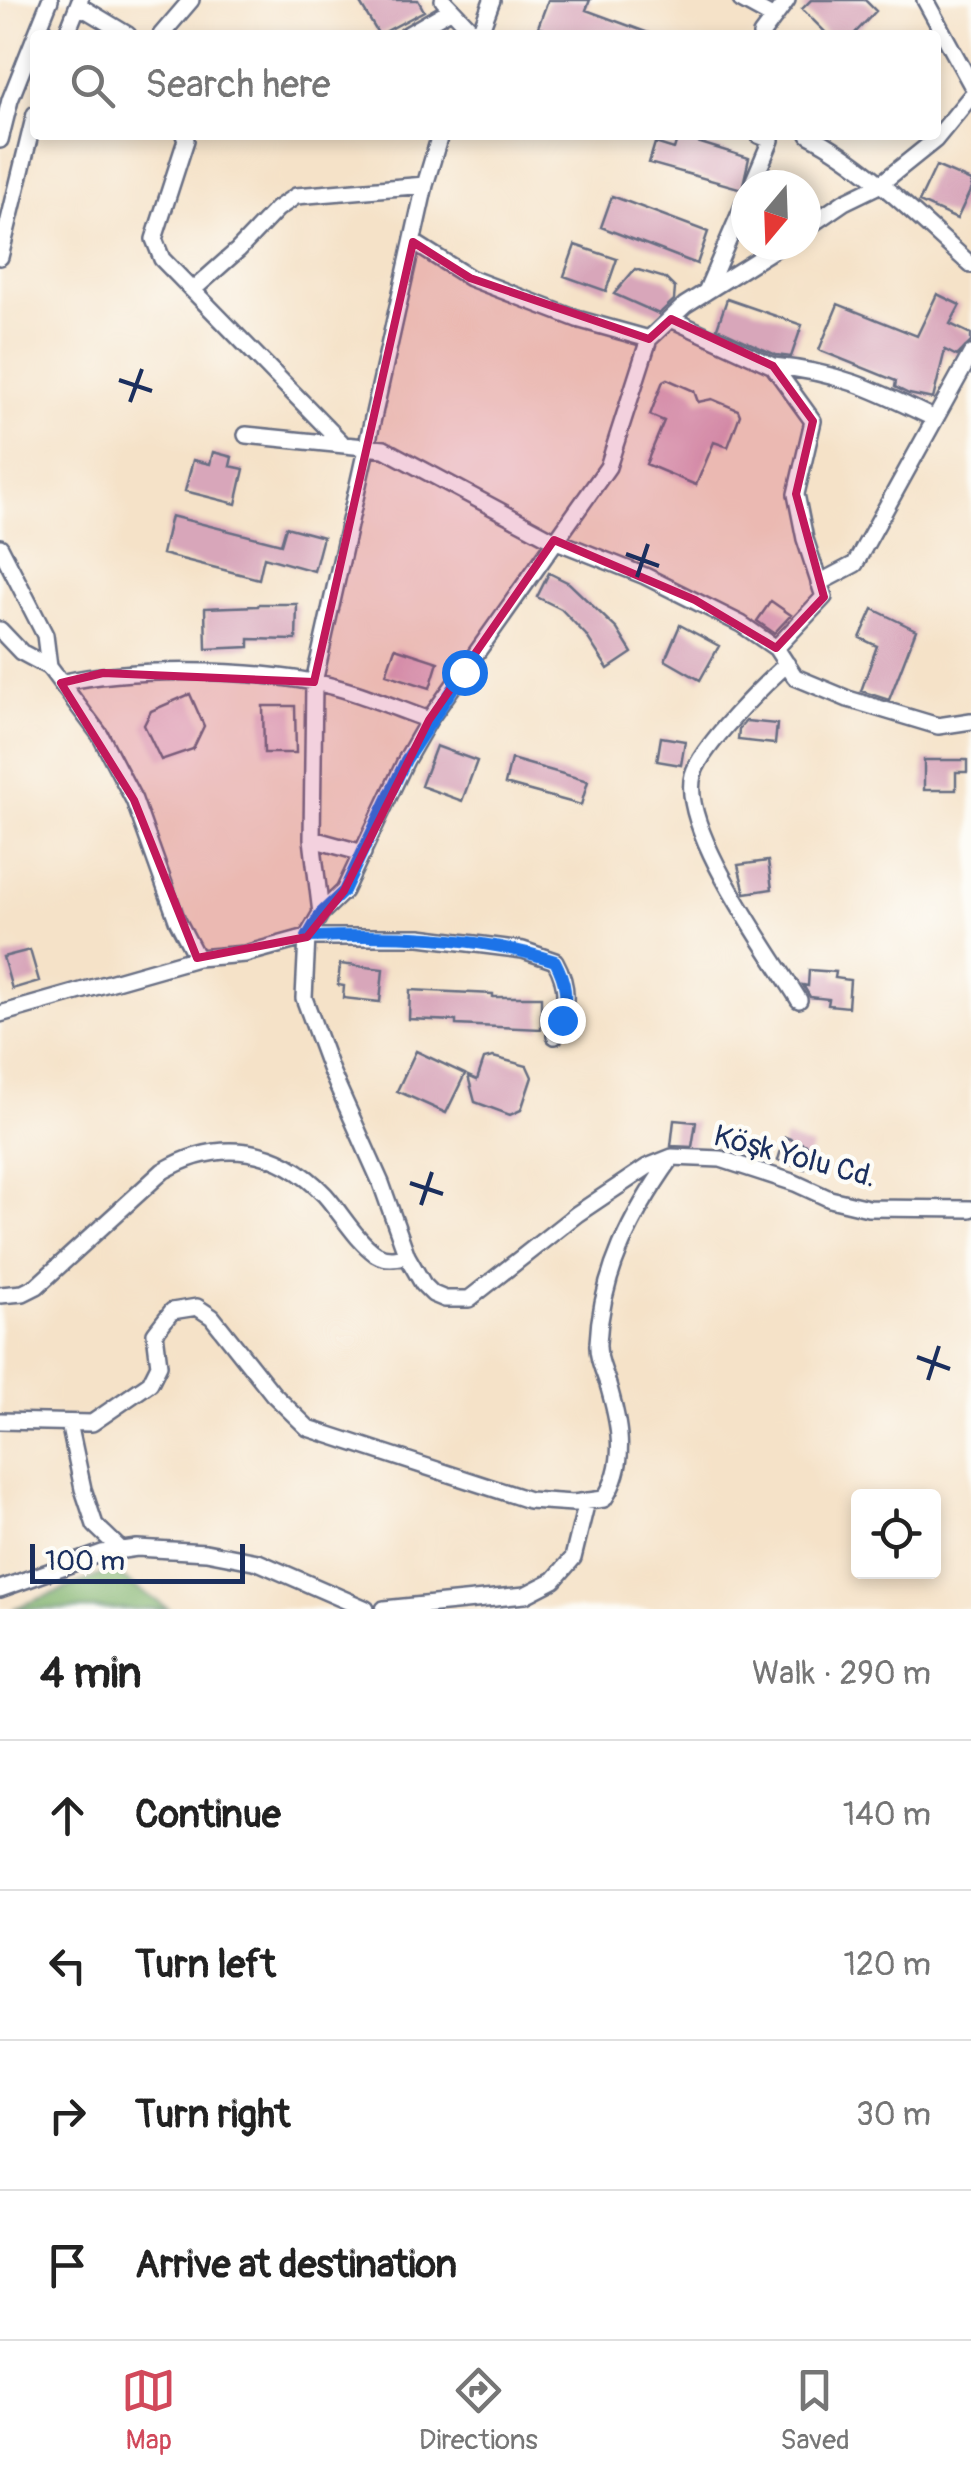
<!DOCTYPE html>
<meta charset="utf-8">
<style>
:root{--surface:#fff;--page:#f6f6f6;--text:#222;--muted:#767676;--line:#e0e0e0;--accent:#d1495b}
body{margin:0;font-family:Pangolin,sans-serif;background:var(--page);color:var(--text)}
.controls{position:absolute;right:30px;bottom:30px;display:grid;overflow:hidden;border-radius:10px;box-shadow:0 5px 15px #0003}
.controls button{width:90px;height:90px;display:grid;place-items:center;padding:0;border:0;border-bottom:2px solid var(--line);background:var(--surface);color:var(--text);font:50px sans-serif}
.compass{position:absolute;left:731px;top:170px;width:90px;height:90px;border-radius:50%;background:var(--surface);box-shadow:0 5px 15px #0003;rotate:199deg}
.scale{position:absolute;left:30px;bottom:25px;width:215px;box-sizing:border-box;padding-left:10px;border:5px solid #1b2f5e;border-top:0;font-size:28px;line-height:35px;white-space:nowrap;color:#1b2f5e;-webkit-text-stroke:8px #fdfcf7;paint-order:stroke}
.stop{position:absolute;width:30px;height:30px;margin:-22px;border:8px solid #1a73e8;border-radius:50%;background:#fff}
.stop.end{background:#1a73e8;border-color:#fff;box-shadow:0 2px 10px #0008}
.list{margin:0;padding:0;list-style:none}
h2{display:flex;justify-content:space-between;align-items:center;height:130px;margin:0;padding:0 40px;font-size:42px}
h2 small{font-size:32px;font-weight:400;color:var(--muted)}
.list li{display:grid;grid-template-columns:65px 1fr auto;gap:30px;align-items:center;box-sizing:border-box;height:150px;padding:0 40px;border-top:2px solid var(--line)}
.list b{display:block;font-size:38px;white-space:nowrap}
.list em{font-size:32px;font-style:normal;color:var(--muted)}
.icon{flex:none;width:55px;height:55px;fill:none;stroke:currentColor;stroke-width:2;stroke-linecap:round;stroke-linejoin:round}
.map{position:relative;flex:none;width:971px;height:1609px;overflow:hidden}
.search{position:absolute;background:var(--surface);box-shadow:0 5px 15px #0003;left:30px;right:30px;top:30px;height:110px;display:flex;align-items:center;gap:25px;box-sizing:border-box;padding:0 35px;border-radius:10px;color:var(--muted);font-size:38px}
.sheet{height:730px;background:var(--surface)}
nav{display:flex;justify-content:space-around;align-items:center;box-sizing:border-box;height:140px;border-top:2px solid var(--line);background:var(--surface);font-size:28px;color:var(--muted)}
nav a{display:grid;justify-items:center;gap:5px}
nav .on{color:var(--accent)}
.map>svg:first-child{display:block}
.forest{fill:#82b46e;stroke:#4e7266;stroke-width:2.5}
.building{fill:#d8a6ba}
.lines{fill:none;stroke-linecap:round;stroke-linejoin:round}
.minor-casing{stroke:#676e83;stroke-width:20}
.minor{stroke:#fff;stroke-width:15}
.route{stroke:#1a73e8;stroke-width:12}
.marked{fill:#c2185b;fill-opacity:0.2;stroke:#c2185b;stroke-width:8;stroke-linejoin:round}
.ticks{fill:none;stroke:#1b2f5e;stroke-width:4}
.labels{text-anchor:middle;stroke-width:9;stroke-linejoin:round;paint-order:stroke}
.street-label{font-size:30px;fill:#1b2f5e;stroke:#fdfcf7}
</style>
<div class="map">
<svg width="971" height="1609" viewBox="0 0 971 1609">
<rect width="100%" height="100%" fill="#fdfcf7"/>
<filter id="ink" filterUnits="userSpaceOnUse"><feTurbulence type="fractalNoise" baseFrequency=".01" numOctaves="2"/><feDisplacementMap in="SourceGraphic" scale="20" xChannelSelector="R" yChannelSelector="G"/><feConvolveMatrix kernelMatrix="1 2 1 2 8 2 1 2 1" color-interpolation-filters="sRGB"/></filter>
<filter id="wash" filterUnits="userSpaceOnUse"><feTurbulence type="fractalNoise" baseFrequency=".0048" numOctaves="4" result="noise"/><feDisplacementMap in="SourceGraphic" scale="40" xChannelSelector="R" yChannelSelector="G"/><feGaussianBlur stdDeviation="2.25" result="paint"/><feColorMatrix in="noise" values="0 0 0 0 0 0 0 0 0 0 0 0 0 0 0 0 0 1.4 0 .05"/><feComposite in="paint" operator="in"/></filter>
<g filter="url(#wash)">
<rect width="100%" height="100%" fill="#f5e2c8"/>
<path class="forest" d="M111,1571l58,38h-156z"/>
<g id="blocks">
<path class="building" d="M358,0h60l6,11 -45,24z
M548,0h42l-4,10 68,25h-93l-23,-8z
M811,0h54l11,11 -23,24h-25l-26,-26z
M678,136l71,22 -7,31 -93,-26 6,-20 19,6z
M936,166l35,15v8l-14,30 -38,-17z
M612,196l96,36 -11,32 -96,-37z
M575,245l42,14 -11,32 -42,-15z
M635,269l30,9 10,10 -1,12 -15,14 -45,-20z
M937,294l23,11 -10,19 21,10v8l-14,14 -12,-6 -12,49 -24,-5 -14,-7 1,-6 -77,-31 19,-46 79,32z
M727,299l75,26 -11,32 -15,-2 -59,-27z
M667,379l27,12 4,11 14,-3 26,11 2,5 -12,32 -14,-5 -18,43 -50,-21 18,-43 -14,-6 13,-34z
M213,452l19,5 -2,9 14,3 -8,35 -51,-13 8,-31 17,4z
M171,516l110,28 5,-17 37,10 -9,34 -50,-14 -5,22 -97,-25z
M549,573l20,10 48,46 15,24 -24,16 -22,-34 -25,-26 -24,-12z
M771,601l20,14 -17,18 -17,-12z
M259,604h38l-1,36 -47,-1v8l-43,2 -1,-41 53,-2z
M873,609l43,21 -27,70 -28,-9 16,-45 -17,-8z
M680,625l39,21 -19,34 -35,-20z
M395,648l43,14 -8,26 -44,-14z
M190,694l14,32 -11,23 -32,11 -17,-35 7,-14z
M263,706h32l1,47h-32z
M746,721l31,3 -2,20 -37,-4 1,-11z
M661,737l24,4 -4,24 -24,-4z
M436,746l41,15 -15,40 -41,-15z
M511,759l77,22 -7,24 -76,-21z
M924,760h43v12h-11v18h-32z
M768,861l4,28 -27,4 -7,-28z
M30,950l9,31 -27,8 -9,-32z
M340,964l43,5 -3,33 -37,-4 1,-12 -6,-1z
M809,970l27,2 -1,6 15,2 -2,27 -20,-2 1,-6 -19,-2 -7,-12 5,1z
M410,990l83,4v3h48v32l-85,-4v-4l-47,-2z
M416,1051l49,23 -19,39 -49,-22z
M493,1057l34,9 5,11 -11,33 -11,5 -35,-13 -7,-26 9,4 7,-21z
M674,1120l22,2 -4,25 -21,-1z
M785,1137l27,10 -7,22 -27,-9z"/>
</g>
</g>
<g filter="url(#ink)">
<use href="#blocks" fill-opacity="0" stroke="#676e83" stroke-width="2.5"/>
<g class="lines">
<g class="minor-casing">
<path id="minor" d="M443,0l33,35
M741,0l33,18
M925,0l46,84
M78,5l50,30
M36,35l14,-35
M66,35l14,-35
M161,35l30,-35
M407,35l43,-25
M479,35l13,-35
M761,35l26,-35
M184,135l2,5 -32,99 8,20 179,183
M809,135c57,29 114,87 162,130
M0,140l10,-40 25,-63
M752,185l19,-45 -13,-5
M806,228l38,-26 35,-17 56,-45 36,-44
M413,242l57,36 107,41 72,20
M781,245l-96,60 -36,34 -41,128 -179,253 -23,40 -62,131 -23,22 -14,24 -3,61 27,73 50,112 26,73 16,28 10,10 12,5h24l108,-85 70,-47 25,-10 49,2 74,24 35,16 38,9 103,1
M0,257l35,-143
M194,289l44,-39 39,-41 19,-13 129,-11
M706,292l40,-93
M671,319l102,47 40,55 -17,73 9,45 19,58 -48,51
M773,366c66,6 102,24 160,52
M246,435l138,14 170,91 91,36 96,48 35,24 19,29 53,22 90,27 33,-5
M0,547l45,88 4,32
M819,583l36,-19 116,-210
M0,630l21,22 28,15 51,68 34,65 43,120 20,38
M787,664c-23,20 -87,84 -94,111 -14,54 77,177 106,225
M61,683c69,-16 182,-14 252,-1 39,7 79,25 116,38
M312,839l51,14
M321,913l-9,-74 2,-157 111,-497 15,-50
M0,1014l197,-56 48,-4 62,-17h113l103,13 32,11c15,27 12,47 0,75
M0,1295l23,-2 14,-7 126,-115c57,-34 116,-24 162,24 16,18 31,45 51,59 10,6 20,4 31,2
M0,1421l92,2 58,-40 9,-18 -4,-32 17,-22 25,-4 15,10 61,77 35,34 221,72 44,3 31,-4c25,-37 15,-78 3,-118 -4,-12 -10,-25 -9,-38 3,-69 34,-129 73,-184
M69,1423l14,66 12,36 26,25
M0,1589l102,-36 35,-5 69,4 52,10 108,47
M384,1609l141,-14 29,-15 19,-22 14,-57"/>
</g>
<use href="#minor" class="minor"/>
</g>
</g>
<g class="lines" filter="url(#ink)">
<path class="route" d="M464,672l-58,88 -62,131 -23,22 -14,24c82,-3 170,-2 248,24 11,21 13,36 7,59"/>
</g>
<path class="marked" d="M413,242l57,36 179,61 22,-20 102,47 40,55 -17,73 28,103 -48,51 -81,-48 -141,-60 -125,180 -85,171 -37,46 -110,21 -63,-158 -73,-117 42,-10 211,9z"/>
<path class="ticks" d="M119,380l33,11M130,402l12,-33M626,554l33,12M637,577l11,-33M410,1183l33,11M421,1205l11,-33M917,1357l33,12M928,1380l11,-34"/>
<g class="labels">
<g class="street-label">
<text transform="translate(795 1156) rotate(15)" y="10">Köşk Yolu Cd.</text>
</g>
</g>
</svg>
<div class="controls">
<button><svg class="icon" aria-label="locate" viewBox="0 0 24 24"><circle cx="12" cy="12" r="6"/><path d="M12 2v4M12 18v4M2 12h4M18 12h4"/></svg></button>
</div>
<svg class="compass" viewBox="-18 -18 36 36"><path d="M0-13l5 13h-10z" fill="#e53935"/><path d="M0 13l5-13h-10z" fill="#767676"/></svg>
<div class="scale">100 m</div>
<div class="stop" style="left:464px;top:672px"></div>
<div class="stop end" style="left:562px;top:1020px"></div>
<div class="search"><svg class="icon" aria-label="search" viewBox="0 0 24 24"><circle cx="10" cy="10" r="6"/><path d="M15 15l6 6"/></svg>Search here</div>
</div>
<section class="sheet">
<h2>4 min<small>Walk · 290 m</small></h2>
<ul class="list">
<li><svg class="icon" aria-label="ahead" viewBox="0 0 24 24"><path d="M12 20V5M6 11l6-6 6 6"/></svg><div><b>Continue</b></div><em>140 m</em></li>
<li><svg class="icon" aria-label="left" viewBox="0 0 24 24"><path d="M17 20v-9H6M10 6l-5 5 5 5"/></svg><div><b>Turn left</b></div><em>120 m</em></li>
<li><svg class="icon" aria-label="right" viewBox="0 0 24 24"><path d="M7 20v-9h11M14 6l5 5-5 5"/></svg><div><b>Turn right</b></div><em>30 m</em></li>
<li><svg class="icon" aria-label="arrive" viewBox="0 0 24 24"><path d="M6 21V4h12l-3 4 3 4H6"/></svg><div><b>Arrive at destination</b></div></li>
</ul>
</section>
<nav>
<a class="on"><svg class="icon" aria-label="map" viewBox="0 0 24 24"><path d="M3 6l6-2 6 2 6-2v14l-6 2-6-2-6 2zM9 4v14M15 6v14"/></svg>Map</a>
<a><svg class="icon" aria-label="directions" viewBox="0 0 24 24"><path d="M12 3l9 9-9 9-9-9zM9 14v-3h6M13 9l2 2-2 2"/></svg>Directions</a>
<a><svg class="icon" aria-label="saved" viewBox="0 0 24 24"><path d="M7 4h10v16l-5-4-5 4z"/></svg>Saved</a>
</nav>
